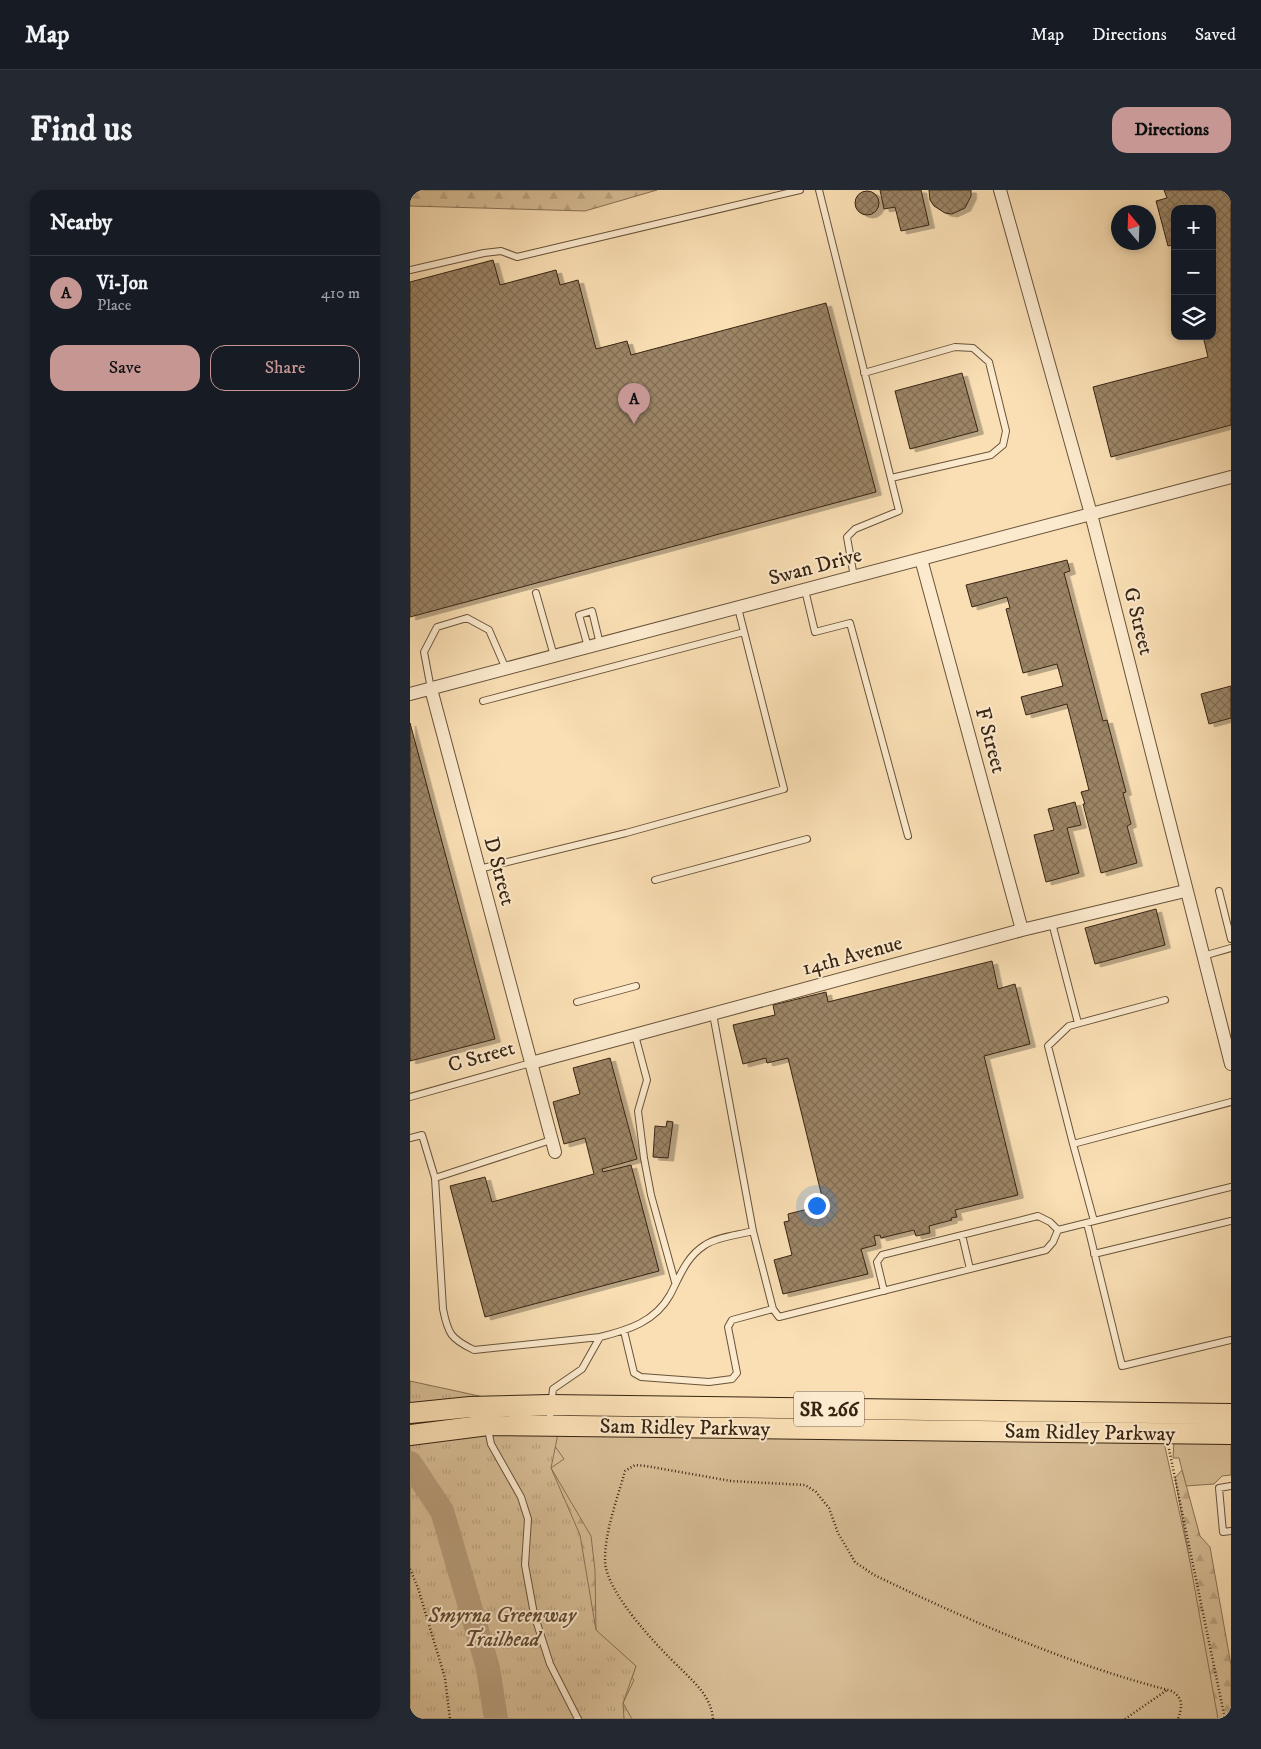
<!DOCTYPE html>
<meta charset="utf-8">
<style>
:root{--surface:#171b24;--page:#242831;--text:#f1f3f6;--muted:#9ea1a6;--line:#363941;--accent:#c59692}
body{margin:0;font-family:"IM FELL DW Pica",serif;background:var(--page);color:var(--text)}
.controls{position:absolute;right:15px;top:15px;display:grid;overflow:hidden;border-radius:10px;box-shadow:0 2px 8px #0003}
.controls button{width:45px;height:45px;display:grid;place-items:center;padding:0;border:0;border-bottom:1px solid var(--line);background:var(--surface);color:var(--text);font:25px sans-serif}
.compass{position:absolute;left:701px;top:15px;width:45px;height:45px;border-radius:50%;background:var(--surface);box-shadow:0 2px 8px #0003;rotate:341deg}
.you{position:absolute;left:406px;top:1015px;width:18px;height:18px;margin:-12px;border:4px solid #fff;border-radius:50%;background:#1a73e8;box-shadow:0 0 0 8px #1a73e833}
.badge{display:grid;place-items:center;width:32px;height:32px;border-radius:50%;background:var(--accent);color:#111;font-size:16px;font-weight:700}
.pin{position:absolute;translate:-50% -41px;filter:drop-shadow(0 1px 2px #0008)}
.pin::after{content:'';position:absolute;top:26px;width:18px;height:15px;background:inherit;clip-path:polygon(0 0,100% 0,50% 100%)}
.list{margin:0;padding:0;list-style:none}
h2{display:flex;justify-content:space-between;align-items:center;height:65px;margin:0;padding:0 20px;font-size:21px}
h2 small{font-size:16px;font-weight:400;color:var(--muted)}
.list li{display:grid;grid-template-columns:32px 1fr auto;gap:15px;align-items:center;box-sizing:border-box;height:75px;padding:0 20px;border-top:1px solid var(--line)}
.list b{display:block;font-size:19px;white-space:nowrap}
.list p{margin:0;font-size:16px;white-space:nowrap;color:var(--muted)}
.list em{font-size:16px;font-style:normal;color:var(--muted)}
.actions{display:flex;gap:10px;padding:15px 20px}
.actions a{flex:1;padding:11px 0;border:1px solid var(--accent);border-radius:15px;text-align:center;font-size:18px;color:var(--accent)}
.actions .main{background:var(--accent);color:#111}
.icon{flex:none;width:28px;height:28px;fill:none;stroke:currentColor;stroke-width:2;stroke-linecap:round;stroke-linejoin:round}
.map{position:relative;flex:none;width:821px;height:1529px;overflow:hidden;border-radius:15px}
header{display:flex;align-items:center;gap:30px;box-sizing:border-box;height:70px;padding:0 25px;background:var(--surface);border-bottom:1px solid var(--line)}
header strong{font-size:24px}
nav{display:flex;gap:28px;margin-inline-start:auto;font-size:18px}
.intro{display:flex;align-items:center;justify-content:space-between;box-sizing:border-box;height:120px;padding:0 30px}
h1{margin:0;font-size:35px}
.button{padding:12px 22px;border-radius:15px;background:var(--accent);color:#111;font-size:18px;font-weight:700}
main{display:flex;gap:30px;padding:0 30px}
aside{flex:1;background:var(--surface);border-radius:15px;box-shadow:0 2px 8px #0003}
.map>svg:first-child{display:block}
.grass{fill:#d9bf98;stroke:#887255}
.forest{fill:url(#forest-firs);stroke:#887255}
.park{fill:url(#park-tufts);stroke:#887255}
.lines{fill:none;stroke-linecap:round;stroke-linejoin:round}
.river{stroke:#b89f7d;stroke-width:24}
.building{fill:url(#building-cross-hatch);stroke:#372412;filter:url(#shadow)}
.service-casing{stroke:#68533a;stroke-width:8}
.minor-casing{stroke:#68533a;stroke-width:14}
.primary-casing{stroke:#372412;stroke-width:22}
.path{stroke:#372412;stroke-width:2.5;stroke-dasharray:1 2.5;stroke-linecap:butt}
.service{stroke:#fceace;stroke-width:6}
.minor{stroke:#fceace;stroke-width:12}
.primary{stroke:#fadfb4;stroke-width:20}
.labels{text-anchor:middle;stroke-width:4;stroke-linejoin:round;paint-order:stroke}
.shield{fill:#fceace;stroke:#725f4a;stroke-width:1}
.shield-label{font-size:20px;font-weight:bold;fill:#372412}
.street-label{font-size:21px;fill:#372412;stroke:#fceace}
.park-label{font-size:21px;font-style:italic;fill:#604b34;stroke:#fceace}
</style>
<header>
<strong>Map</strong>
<nav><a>Map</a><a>Directions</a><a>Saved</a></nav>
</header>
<div class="intro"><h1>Find us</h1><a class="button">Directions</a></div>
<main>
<aside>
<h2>Nearby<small></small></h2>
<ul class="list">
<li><span class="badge">A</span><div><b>Vi-Jon</b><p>Place</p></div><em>410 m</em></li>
</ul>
<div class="actions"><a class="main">Save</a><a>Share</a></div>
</aside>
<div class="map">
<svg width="821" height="1529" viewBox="0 0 821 1529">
<defs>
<pattern id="forest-firs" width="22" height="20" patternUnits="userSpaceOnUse" patternTransform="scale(1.25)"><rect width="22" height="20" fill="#d9bf98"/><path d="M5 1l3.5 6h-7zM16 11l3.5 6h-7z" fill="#bba482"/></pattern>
<pattern id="park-tufts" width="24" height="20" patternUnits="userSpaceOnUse" patternTransform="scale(1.25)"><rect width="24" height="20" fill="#d9bf98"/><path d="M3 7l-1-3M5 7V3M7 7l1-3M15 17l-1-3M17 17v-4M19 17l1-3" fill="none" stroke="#bba482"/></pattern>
<pattern id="building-cross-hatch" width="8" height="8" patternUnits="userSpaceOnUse" patternTransform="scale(1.25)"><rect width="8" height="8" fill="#9c8566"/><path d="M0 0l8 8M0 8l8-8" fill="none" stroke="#806d53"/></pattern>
<filter id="shadow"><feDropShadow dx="5.5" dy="3" stdDeviation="0" flood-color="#0004"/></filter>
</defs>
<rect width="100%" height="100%" fill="#fadfb4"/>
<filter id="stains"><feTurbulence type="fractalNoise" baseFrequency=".004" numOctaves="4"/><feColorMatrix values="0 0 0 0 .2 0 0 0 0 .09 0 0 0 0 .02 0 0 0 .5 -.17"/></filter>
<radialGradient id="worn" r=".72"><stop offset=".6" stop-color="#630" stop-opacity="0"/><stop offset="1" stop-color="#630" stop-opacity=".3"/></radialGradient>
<path class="grass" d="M146,1244l607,4 62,281h-601l-1,-16 13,-37 -40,-35 -45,-163z
M764,1251l57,1v33l-9,1 -8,8 -28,2 -7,-28h-6z"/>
<path class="forest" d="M0,0h247l-72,21 -175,-5z
M111,1249l31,3 12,17 -13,9 40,68 4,34 1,61 38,49 -11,23 9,16h-23z
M772,1280l18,66 10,11 21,118v54h-13l-43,-241z"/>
<path class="park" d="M0,1191l152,33 -11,54 29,67 16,95 40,36 -13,37 1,16h-214z"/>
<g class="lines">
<path class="river" d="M0,1273l32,48 46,157 8,51"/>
</g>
<path class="building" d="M470,0h41l8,35 -28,6 -6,-24 -11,2z
M519,0h42v6l-6,12 -13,6 -7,-1 -11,-7 -4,-6z
M754,0h67v235l-120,32 -18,-70 115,-30 -5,-21h9v-127h-37v35l-7,2 -12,-45 11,-3z
M445 13a12 12 0 1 1 24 0a12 12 0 1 1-24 0Z
M83,70l7,25 56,-15 4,15 18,-5 18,69 31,-8 4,14 195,-52 50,189 -466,125v-335z
M552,183l16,58 -68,18 -15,-58z
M657,370l3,11 -6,2 39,148 4,-1 19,72 -3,1 8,31 -4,2 10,37 -36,10 -18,-69h2l-4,-12 8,-2 -22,-86 -41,11 -5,-18 42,-11 -6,-22 -34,9 -17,-64 4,-1 -3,-11 -35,10 -6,-22z
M821,496v32l-22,6 -8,-30z
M0,533l85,316 -85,22z
M665,612l6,23 -14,3 12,45 -33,9 -12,-47 20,-5 -6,-21z
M746,719l9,36 -70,19 -10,-36z
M582,771l6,28 17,-5 15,60 -46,12 34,139 -63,15 2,7 -6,1 1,2 -23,6 1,7 -14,3 -2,-6 -33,8 -1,-3 -6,1 2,9 -15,4 7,25 -85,20 -9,-34 18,-5 -8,-33 5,-1 -1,-7 36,-9 -36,-147 -21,5 -1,-5 -23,6 -10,-39 42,-10 -2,-10 53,-13 2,10z
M200,868l27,101 -35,10 1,3 28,-7 28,106 -174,46 -35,-131 35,-9 7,25 102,-28 -9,-36 -21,6 -11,-42 27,-8 -7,-26z
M257,931l6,1 -5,36 -15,-1 2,-31 11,1z"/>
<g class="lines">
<g class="service-casing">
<path id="service" d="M409,0l80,321 -44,18 -8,8 7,40
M0,80l74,-17 17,-2 16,6 283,-67
M454,183l91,-26 18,1 16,14 17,69 -3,14 -12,10 -100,23
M395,400l10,42 35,-9 58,213
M126,403l18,63
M178,457l-9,-32 13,-4 8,33
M21,499l-7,-37 13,-25 30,-9 22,12 17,39
M73,511l261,-69
M69,679l147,-36 158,-44 -46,-181
M245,690l152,-41
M809,701l12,48
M642,733l26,100
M793,766l28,-8
M755,810l-96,26 -21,20 25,98 158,-42
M167,812l59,-16
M303,824l40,217
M225,845l12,45 -9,31 6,47 7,37 24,87
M0,907l121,-34
M0,948l12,-3 13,43
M141,950l-116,38 8,131c5,25 8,30 31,41l126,-13
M663,954l21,77
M677,1033l35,143 109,-26
M552,1045l8,34
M684,1064l137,-33
M474,1101l-7,-29 5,-7 156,-39 12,6 8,8
M214,1141l10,42 7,4 68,5 23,-3 5,-6 -9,-46 4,-7 41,-11
M139,1234l4,-35 29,-20 18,-32c28,-7 55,-15 70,-42 10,-19 16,-38 35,-50 12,-8 33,-10 48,-14l20,78 6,8 267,-67 7,-8 5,-12 173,-43
M78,1239l3,15 30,53 7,22 -3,46 9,49 16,50 28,55
M821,1296l-12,2 4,44 8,-1"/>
</g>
<g class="minor-casing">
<path id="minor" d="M590,0l91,324 140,550
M511,369l101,371
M21,499l124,463
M0,504l821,-217
M121,873l491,-133 163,-39"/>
</g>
<g class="primary-casing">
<path id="primary" d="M0,1223l60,-6 80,-2 681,9
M0,1245l78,-10 743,9"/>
</g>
<path class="path" d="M759,1259l56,270
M0,1379l8,19 27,90 5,41
M303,1529c-2,-22 -17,-35 -32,-50 -23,-22 -75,-76 -76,-108 0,-31 12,-61 20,-90l10,-6 11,1 85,15 74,4 11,7 13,16 9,25 17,29 19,13c96,46 196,90 298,116 12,8 10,16 6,28
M715,1529l42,-29"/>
<use href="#service" class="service"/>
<use href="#minor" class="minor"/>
<use href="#primary" class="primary"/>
</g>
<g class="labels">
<rect class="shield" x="384" y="1201.5" width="70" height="35" rx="4"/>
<g class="shield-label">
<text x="419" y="1226">SR 266</text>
</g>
<g class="street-label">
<text transform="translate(405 376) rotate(-15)" y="7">Swan Drive</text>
<text transform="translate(729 431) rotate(76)" y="7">G Street</text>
<text transform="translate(581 550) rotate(75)" y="7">F Street</text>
<text transform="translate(90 681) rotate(75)" y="7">D Street</text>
<text transform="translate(442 765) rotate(-15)" y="7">14th Avenue</text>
<text transform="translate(71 866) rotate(-16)" y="7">C Street</text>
<text transform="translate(275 1237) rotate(1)" y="7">Sam Ridley Parkway</text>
<text transform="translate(680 1242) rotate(1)" y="7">Sam Ridley Parkway</text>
</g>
<g class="park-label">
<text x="92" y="1432">Smyrna Greenway<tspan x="92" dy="24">Trailhead</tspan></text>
</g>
</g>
<rect width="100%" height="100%" filter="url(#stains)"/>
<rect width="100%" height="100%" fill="url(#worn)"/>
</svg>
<div class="controls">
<button>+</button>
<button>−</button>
<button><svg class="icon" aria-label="layers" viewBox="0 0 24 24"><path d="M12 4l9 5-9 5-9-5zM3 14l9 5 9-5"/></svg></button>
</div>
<svg class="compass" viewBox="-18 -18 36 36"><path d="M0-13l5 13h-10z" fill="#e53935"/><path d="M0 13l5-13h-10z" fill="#9ea1a6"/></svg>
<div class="you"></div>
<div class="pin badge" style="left:224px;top:234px">A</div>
</div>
</main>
